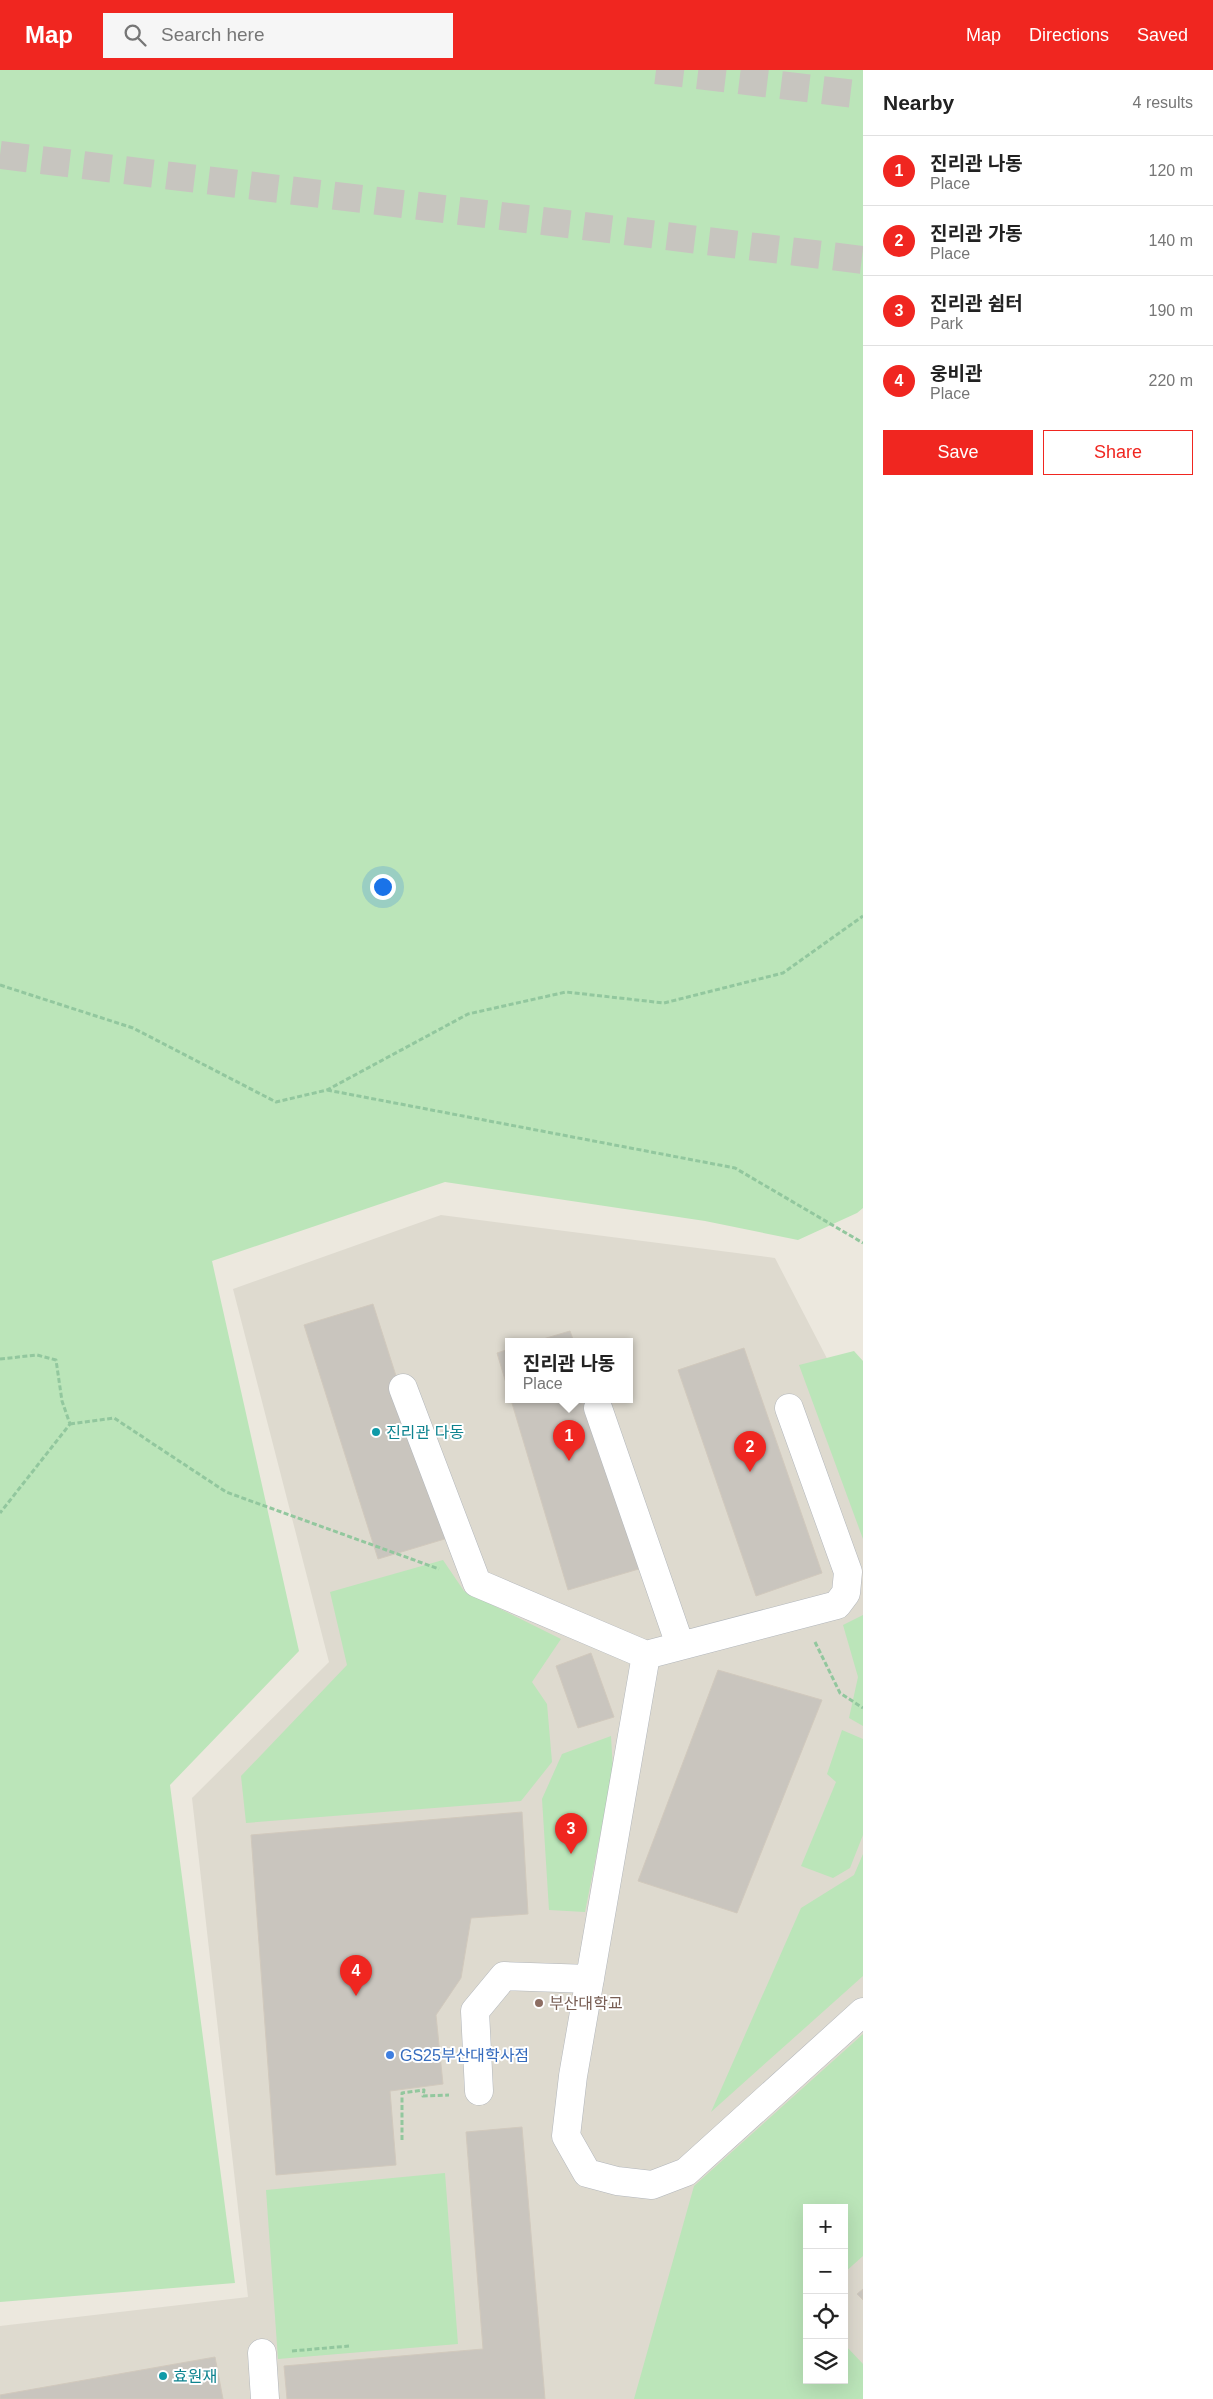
<!DOCTYPE html>
<meta charset="utf-8">
<style>
:root{--surface:#fff;--page:#f6f6f6;--text:#222;--muted:#767676;--line:#e0e0e0;--accent:#f02620}
body{margin:0;font-family:Arial,"Noto Sans KR",sans-serif;background:var(--page);color:var(--text)}
.controls{position:absolute;right:15px;bottom:15px;display:grid;overflow:hidden;border-radius:0px;box-shadow:0 5px 20px #0002}
.controls button{width:45px;height:45px;display:grid;place-items:center;padding:0;border:0;border-bottom:1px solid var(--line);background:var(--surface);color:var(--text);font:25px sans-serif}
.you{position:absolute;left:382px;top:816px;width:18px;height:18px;margin:-12px;border:4px solid #fff;border-radius:50%;background:#1a73e8;box-shadow:0 0 0 8px #1a73e833}
.badge{display:grid;place-items:center;width:32px;height:32px;border-radius:50%;background:var(--accent);color:#fff;font-size:16px;font-weight:700}
.pin{position:absolute;translate:-50% -41px;filter:drop-shadow(0 1px 2px #0008)}
.pin::after{content:'';position:absolute;top:26px;width:18px;height:15px;background:inherit;clip-path:polygon(0 0,100% 0,50% 100%)}
.popup{position:absolute;left:505px;top:1268px;width:128px;height:65px;box-sizing:border-box;display:grid;place-content:center;border-radius:0px;background:var(--surface);filter:drop-shadow(0 1px 4px #0005);font-size:16px;white-space:nowrap;color:var(--muted)}
.popup b{font-size:19px;color:var(--text)}
.popup::after{content:'';position:absolute;left:50%;top:100%;margin-left:-10px;border:10px solid transparent;border-top-color:var(--surface)}
.list{margin:0;padding:0;list-style:none}
h2{display:flex;justify-content:space-between;align-items:center;height:65px;margin:0;padding:0 20px;font-size:21px}
h2 small{font-size:16px;font-weight:400;color:var(--muted)}
.list li{display:grid;grid-template-columns:32px 1fr auto;gap:15px;align-items:center;box-sizing:border-box;height:70px;padding:0 20px;border-top:1px solid var(--line)}
.list b{display:block;font-size:19px;white-space:nowrap}
.list p{margin:0;font-size:16px;white-space:nowrap;color:var(--muted)}
.list em{font-size:16px;font-style:normal;color:var(--muted)}
.actions{display:flex;gap:10px;padding:15px 20px}
.actions a{flex:1;padding:11px 0;border:1px solid var(--accent);border-radius:0px;text-align:center;font-size:18px;color:var(--accent)}
.actions .main{background:var(--accent);color:#fff}
.icon{flex:none;width:28px;height:28px;fill:none;stroke:currentColor;stroke-width:2;stroke-linecap:round;stroke-linejoin:round}
.map{position:relative;flex:none;width:863px;height:2329px;overflow:hidden}
header{display:flex;align-items:center;gap:30px;box-sizing:border-box;height:70px;padding:0 25px;background:var(--accent);color:#fff}
header strong{font-size:24px}
nav{display:flex;gap:28px;margin-inline-start:auto;font-size:18px}
.search{width:350px;height:45px;background:var(--page);display:flex;align-items:center;gap:12px;box-sizing:border-box;padding:0 18px;border-radius:0px;color:var(--muted);font-size:19px}
main{display:flex}
aside{flex:1;background:var(--surface)}
.map>svg:first-child{display:block}
.education{fill:#dedacf;fill-rule:evenodd}
.green{fill:#bbe5b9}
.building{fill:#c9c5be;stroke:#d1c9bd}
.lines{fill:none;stroke-linecap:round;stroke-linejoin:round}
.highway-tunnel{stroke:#c7c5bf;stroke-width:28;stroke-dasharray:28 14;stroke-linecap:butt}
.minor-casing{stroke:#b2b6bb;stroke-width:29}
.path{stroke:#92c79e;stroke-width:3;stroke-dasharray:5 2.5;stroke-linecap:butt}
.minor{stroke:#fff;stroke-width:28}
.culture-dot{fill:#0f9aa8;stroke:#fff;stroke-width:2}
.education-dot{fill:#8d6e63;stroke:#fff;stroke-width:2}
.shop-dot{fill:#3f7fe0;stroke:#fff;stroke-width:2}
.labels{text-anchor:middle;stroke-width:4;stroke-linejoin:round;paint-order:stroke}
.culture-label{font-size:16px;fill:#0d838f;stroke:#fff;text-anchor:start}
.education-label{font-size:16px;fill:#785e54;stroke:#fff;text-anchor:start}
.shop-label{font-size:16px;fill:#366cbe;stroke:#fff;text-anchor:start}
</style>
<header>
<strong>Map</strong>
<div class="search"><svg class="icon" aria-label="search" viewBox="0 0 24 24"><circle cx="10" cy="10" r="6"/><path d="M15 15l6 6"/></svg>Search here</div>
<nav><a>Map</a><a>Directions</a><a>Saved</a></nav>
</header>
<main>
<div class="map">
<svg width="863" height="2329" viewBox="0 0 863 2329">
<rect width="100%" height="100%" fill="#ece8de"/>
<path class="education" d="M441,1145l334,43 88,170v971h-863v-73l248,-29 -56,-499 137,-136 -96,-373zM509,1272h120v58h-120zM807,2138h37v172h-37z"/>
<path class="green" d="M0,0h863v1138l-6,5 -59,27 -93,-19 -260,-39 -233,79 87,390 -129,134 65,498 -235,19z
M854,1281l9,10v178l-64,-174z
M443,1490l21,31 97,48 -29,43 15,22 5,58 -31,39 -275,22 -5,-47 106,-111 -17,-73z
M863,1545v111l-14,-8 9,-41 -15,-52z
M842,1660l21,9v96l-13,33 -17,10 -32,-12 35,-84 -9,-8z
M611,1666l2,35 -28,141 -36,-2 -7,-111 20,-45z
M863,1784v122l-152,136 90,-204 53,-33z
M863,1964v222l-19,17v-65h-37v172h37v-36l19,20v35h-229l60,-213z
M445,2103l13,171 -180,15 -12,-169z"/>
<path class="building" d="M373,1234l75,234 -70,21 -74,-234z
M570,1261l4,11h-41z
M744,1278l78,225 -66,23 -78,-226z
M509,1279v44l-12,-40z
M511,1330h80l51,168 -74,22z
M591,1583l23,64 -36,11 -22,-62z
M718,1600l104,30 -85,213 -99,-32z
M522,1742l6,102 -57,4 -10,60 -25,37 7,69 -53,7 6,74 -120,10 -25,-340z
M522,2057l23,272h-258l-3,-33 199,-17 -17,-217z
M863,2219v11l-6,-6z
M215,2287l8,42h-223v-4z"/>
<g class="lines">
<path class="highway-tunnel" d="M656,0l207,25
M0,85l863,105"/>
<g class="minor-casing">
<path id="minor" d="M403,1318l74,195 169,72
M598,1338l82,237
M789,1338l59,164 -2,21 -9,12 -191,50 -73,421 -7,60 21,37 30,8 35,4 34,-13 177,-160
M479,2021l-4,-80 29,-35 86,3
M262,2283l3,46"/>
</g>
<path class="path" d="M0,915l133,43 143,74 51,-12 141,-76 98,-22 98,11 119,-30 80,-57
M327,1020l408,78 128,75
M0,1289l37,-4 19,5 6,41 8,23 -70,89
M70,1354l44,-6 112,74 213,77
M815,1572l25,51 23,15
M402,2070v-47l22,-3 -1,6 26,-1
M292,2281l57,-5"/>
<use href="#minor" class="minor"/>
</g>
<g class="culture-dot">
<circle cx="376" cy="1362" r="5"/>
<circle cx="163" cy="2306" r="5"/>
</g>
<circle class="education-dot" cx="539" cy="1933" r="5"/>
<circle class="shop-dot" cx="390" cy="1985" r="5"/>
<g class="labels">
<g class="culture-label">
<text x="386" y="1368">진리관 다동</text>
<text x="173" y="2312">효원재</text>
</g>
<g class="education-label">
<text x="549" y="1939">부산대학교</text>
</g>
<g class="shop-label">
<text x="400" y="1991">GS25부산대학사점</text>
</g>
</g>
</svg>
<div class="controls">
<button>+</button>
<button>−</button>
<button><svg class="icon" aria-label="locate" viewBox="0 0 24 24"><circle cx="12" cy="12" r="6"/><path d="M12 2v4M12 18v4M2 12h4M18 12h4"/></svg></button>
<button><svg class="icon" aria-label="layers" viewBox="0 0 24 24"><path d="M12 4l9 5-9 5-9-5zM3 14l9 5 9-5"/></svg></button>
</div>
<div class="you"></div>
<div class="pin badge" style="left:569px;top:1391px">1</div>
<div class="popup"><b>진리관 나동</b>Place</div>
<div class="pin badge" style="left:750px;top:1402px">2</div>
<div class="pin badge" style="left:571px;top:1784px">3</div>
<div class="pin badge" style="left:356px;top:1926px">4</div>
</div>
<aside>
<h2>Nearby<small>4 results</small></h2>
<ul class="list">
<li><span class="badge">1</span><div><b>진리관 나동</b><p>Place</p></div><em>120 m</em></li>
<li><span class="badge">2</span><div><b>진리관 가동</b><p>Place</p></div><em>140 m</em></li>
<li><span class="badge">3</span><div><b>진리관 쉼터</b><p>Park</p></div><em>190 m</em></li>
<li><span class="badge">4</span><div><b>웅비관</b><p>Place</p></div><em>220 m</em></li>
</ul>
<div class="actions"><a class="main">Save</a><a>Share</a></div>
</aside>
</main>
